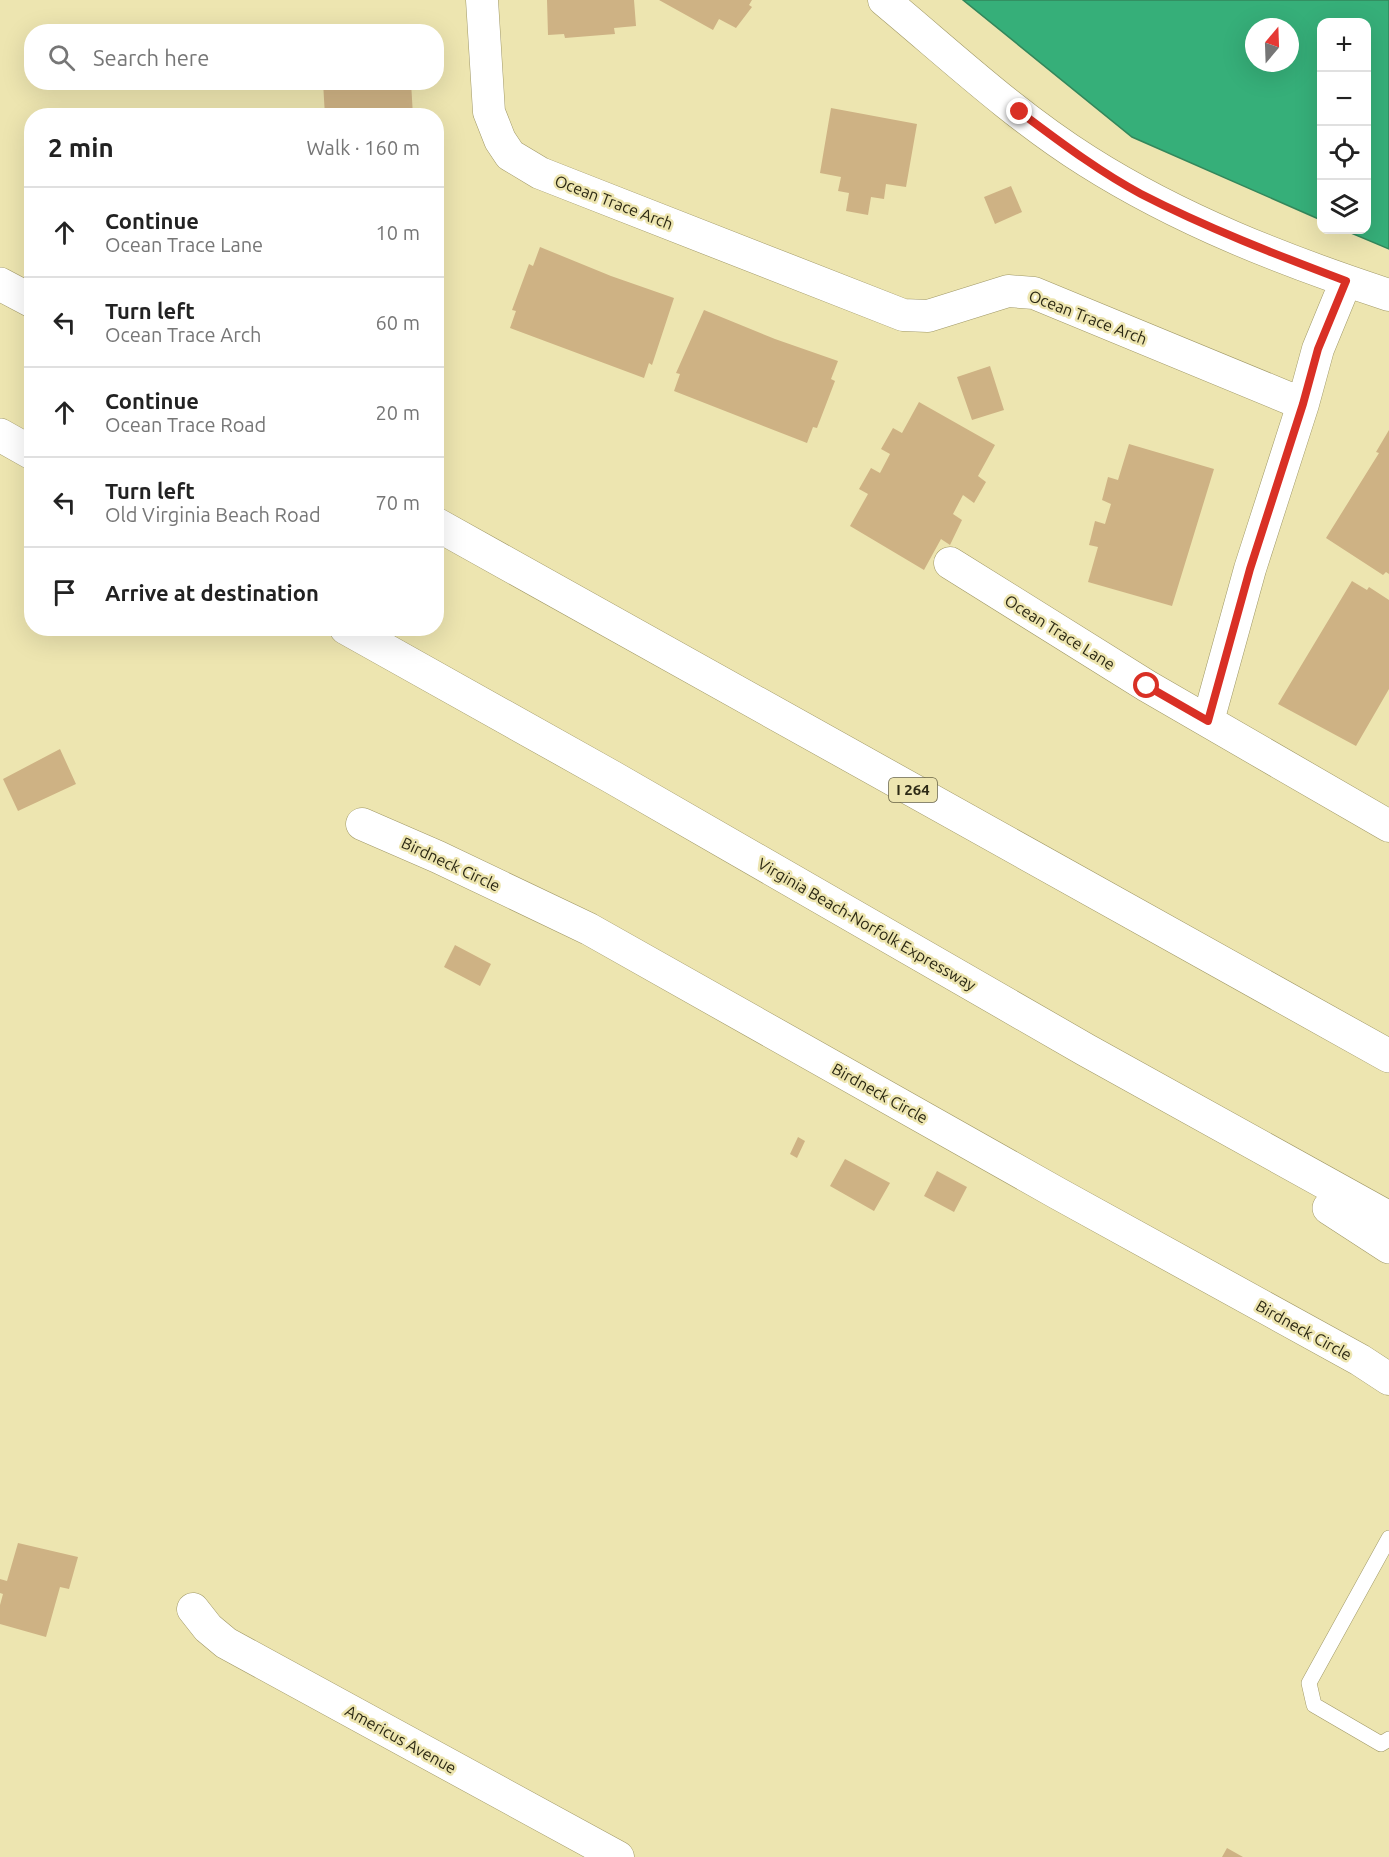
<!DOCTYPE html>
<meta charset="utf-8">
<style>
:root{--surface:#fff;--page:#f2f2f2;--text:#222;--muted:#767676;--line:#e0e0e0}
body{margin:0;font-family:Ubuntu,sans-serif;background:var(--page);color:var(--text)}
.controls{position:absolute;right:18px;top:18px;display:grid;overflow:hidden;border-radius:12px;box-shadow:0 6px 24px #0002}
.controls button{width:54px;height:54px;display:grid;place-items:center;padding:0;border:0;border-bottom:2px solid var(--line);background:var(--surface);color:var(--text);font:30px sans-serif}
.compass{position:absolute;left:1245px;top:18px;width:54px;height:54px;border-radius:50%;background:var(--surface);box-shadow:0 6px 24px #0002;rotate:19deg}
.stop{position:absolute;width:18px;height:18px;margin:-14px;border:4px solid #d93025;border-radius:50%;background:#fff}
.stop.end{background:#d93025;border-color:#fff;box-shadow:0 2px 6px #0008}
.list{margin:0;padding:0;list-style:none}
h2{display:flex;justify-content:space-between;align-items:center;height:78px;margin:0;padding:0 24px;font-size:26px}
h2 small{font-size:20px;font-weight:400;color:var(--muted)}
.list li{display:grid;grid-template-columns:39px 1fr auto;gap:18px;align-items:center;box-sizing:border-box;height:90px;padding:0 24px;border-top:2px solid var(--line)}
.list b{display:block;font-size:22px;white-space:nowrap}
.list p{margin:0;font-size:20px;white-space:nowrap;color:var(--muted)}
.list em{font-size:20px;font-style:normal;color:var(--muted)}
.icon{flex:none;width:33px;height:33px;fill:none;stroke:currentColor;stroke-width:2;stroke-linecap:round;stroke-linejoin:round}
.map{position:relative;flex:none;width:1389px;height:1857px;overflow:hidden}
.search{position:absolute;background:var(--surface);box-shadow:0 6px 24px #0002;left:24px;top:24px;width:420px;height:66px;display:flex;align-items:center;gap:15px;box-sizing:border-box;padding:0 21px;border-radius:24px;color:var(--muted);font-size:22px}
.panel{position:absolute;background:var(--surface);box-shadow:0 6px 24px #0002;left:24px;top:108px;width:420px;height:528px;border-radius:24px}
.map>svg:first-child{display:block}
.water{fill:#36af79;stroke:#33875b;stroke-width:1.5;fill-rule:evenodd}
.building{fill:#ceb284}
.lines{fill:none;stroke-linecap:round;stroke-linejoin:round}
.lane-casing{stroke:#a09866;stroke-width:16}
.street-casing{stroke:#a09866;stroke-width:33}
.highway-casing{stroke:#a09866;stroke-width:34}
.lane{stroke:#fff;stroke-width:15}
.street{stroke:#fff;stroke-width:32}
.highway{stroke:#fff;stroke-width:33}
.route{stroke:#d93025;stroke-width:8}
.labels{text-anchor:middle;stroke-width:5;stroke-linejoin:round;paint-order:stroke}
.shield{fill:#ede5b0;stroke:#666143;stroke-width:1.5}
.shield-label{font-size:15px;font-weight:bold;fill:#2c2914}
.street-label{font-size:16px;fill:#2c2914;stroke:#ede5b0}
</style>
<div class="map">
<svg width="1389" height="1857" viewBox="0 0 1389 1857">
<rect width="100%" height="100%" fill="#ede5b0"/>
<path class="water" d="M963,0h426v249l-45,-19h22v-208h-44l-1,198 -189,-83zM1254,27h36v36h-36z"/>
<path class="building" d="M547,0h87l2,26 -22,2 1,6 -50,4 -1,-4 -16,1z
M659,0h93l-3,5 3,2 -16,21 -17,-9 -6,11z
M323,82h88l2,34h-88z
M831,108l86,16 -11,63 -20,-3 -2,15 -13,-2 -3,18 -22,-4 3,-18 -11,-2 3,-14 -21,-4z
M1011,186l11,26 -27,12 -11,-27z
M540,247l71,29 63,22 -22,67 -3,-2 -5,15 -134,-50 6,-17 -4,-1 17,-46 4,2z
M704,310l71,29 63,22 -7,18 4,2 -18,47 -4,-1 -6,16 -133,-52 6,-17 -4,-1z
M990,366l14,44 -32,10 -15,-43z
M919,402l76,43 -17,31 8,6 -12,21 -11,-8 -10,19 9,6 -12,25 -9,-6 -17,31 -74,-44 18,-32 -9,-5 12,-21 9,5 10,-19 -9,-5 12,-21 9,5z
M1389,430v144l-3,-2 -3,3 -57,-37 53,-85 -3,-1z
M1129,444l85,25 -42,137 -84,-24 10,-35 -9,-2 6,-24 10,3 6,-20 -9,-4 6,-23 10,3z
M1352,581l15,9 2,-3 20,13v89l-33,57 -78,-42z
M60,749l16,35 -58,27 -15,-32z
M455,945l36,19 -11,22 -36,-19z
M798,1137l7,4 -8,17 -7,-4z
M845,1159l45,24 -16,28 -44,-25z
M937,1171l30,16 -13,25 -30,-16z
M18,1543l60,14 -9,32 -9,-2 -14,50 -46,-13v-19l3,-11 -3,-1v-14l7,2z
M1227,1848l16,9h-21z"/>
<g class="lines">
<g class="lane-casing">
<path id="lane" d="M1389,1538l-80,145 5,22 67,39 8,-5"/>
</g>
<g class="street-casing">
<path id="street" d="M482,0l7,112 11,28 10,15 30,18 363,142 25,1 80,-25 26,2 269,111
M884,0c66,55 130,115 203,161 93,59 198,100 302,134
M950,563l197,123 242,140
M1208,721l42,-152 53,-165 15,-55 28,-68
M362,824l76,33 151,72 468,264 303,167 29,19
M193,1609l15,19 18,15 392,214"/>
</g>
<g class="highway-casing">
<path id="highway" d="M0,284l32,17
M0,435l32,18
M436,524c319,176 635,356 953,532
M346,628l266,149 474,273 303,168
M1329,1208l60,39"/>
</g>
<use href="#lane" class="lane"/>
<use href="#street" class="street"/>
<use href="#highway" class="highway"/>
</g>
<g class="lines">
<path class="route" d="M1020,112c39,29 78,59 121,82 66,34 136,61 205,87l-28,68 -15,55 -53,165 -42,152 -61,-35"/>
</g>
<g class="labels">
<rect class="shield" x="889" y="778" width="48" height="24" rx="4.5"/>
<g class="shield-label">
<text x="913" y="795">I 264</text>
</g>
<g class="street-label">
<text transform="translate(614 202) rotate(21)" y="6">Ocean Trace Arch</text>
<text transform="translate(1088 317) rotate(21)" y="6">Ocean Trace Arch</text>
<text transform="translate(1060 632) rotate(32)" y="6">Ocean Trace Lane</text>
<text transform="translate(451 864) rotate(25)" y="6">Birdneck Circle</text>
<text transform="translate(867 924) rotate(30)" y="6">Virginia Beach-Norfolk Expressway</text>
<text transform="translate(880 1093) rotate(29)" y="6">Birdneck Circle</text>
<text transform="translate(1304 1330) rotate(29)" y="6">Birdneck Circle</text>
<text transform="translate(401 1739) rotate(29)" y="6">Americus Avenue</text>
</g>
</g>
</svg>
<div class="controls">
<button>+</button>
<button>−</button>
<button><svg class="icon" aria-label="locate" viewBox="0 0 24 24"><circle cx="12" cy="12" r="6"/><path d="M12 2v4M12 18v4M2 12h4M18 12h4"/></svg></button>
<button><svg class="icon" aria-label="layers" viewBox="0 0 24 24"><path d="M12 4l9 5-9 5-9-5zM3 14l9 5 9-5"/></svg></button>
</div>
<svg class="compass" viewBox="-18 -18 36 36"><path d="M0-13l5 13h-10z" fill="#e53935"/><path d="M0 13l5-13h-10z" fill="#767676"/></svg>
<div class="stop" style="left:1147px;top:686px"></div>
<div class="stop end" style="left:1020px;top:112px"></div>
<div class="search"><svg class="icon" aria-label="search" viewBox="0 0 24 24"><circle cx="10" cy="10" r="6"/><path d="M15 15l6 6"/></svg>Search here</div>
<section class="panel">
<h2>2 min<small>Walk · 160 m</small></h2>
<ul class="list">
<li><svg class="icon" aria-label="ahead" viewBox="0 0 24 24"><path d="M12 20V5M6 11l6-6 6 6"/></svg><div><b>Continue</b><p>Ocean Trace Lane</p></div><em>10 m</em></li>
<li><svg class="icon" aria-label="left" viewBox="0 0 24 24"><path d="M17 20v-9H6M10 6l-5 5 5 5"/></svg><div><b>Turn left</b><p>Ocean Trace Arch</p></div><em>60 m</em></li>
<li><svg class="icon" aria-label="ahead" viewBox="0 0 24 24"><path d="M12 20V5M6 11l6-6 6 6"/></svg><div><b>Continue</b><p>Ocean Trace Road</p></div><em>20 m</em></li>
<li><svg class="icon" aria-label="left" viewBox="0 0 24 24"><path d="M17 20v-9H6M10 6l-5 5 5 5"/></svg><div><b>Turn left</b><p>Old Virginia Beach Road</p></div><em>70 m</em></li>
<li><svg class="icon" aria-label="arrive" viewBox="0 0 24 24"><path d="M6 21V4h12l-3 4 3 4H6"/></svg><div><b>Arrive at destination</b></div></li>
</ul>
</section>
</div>
